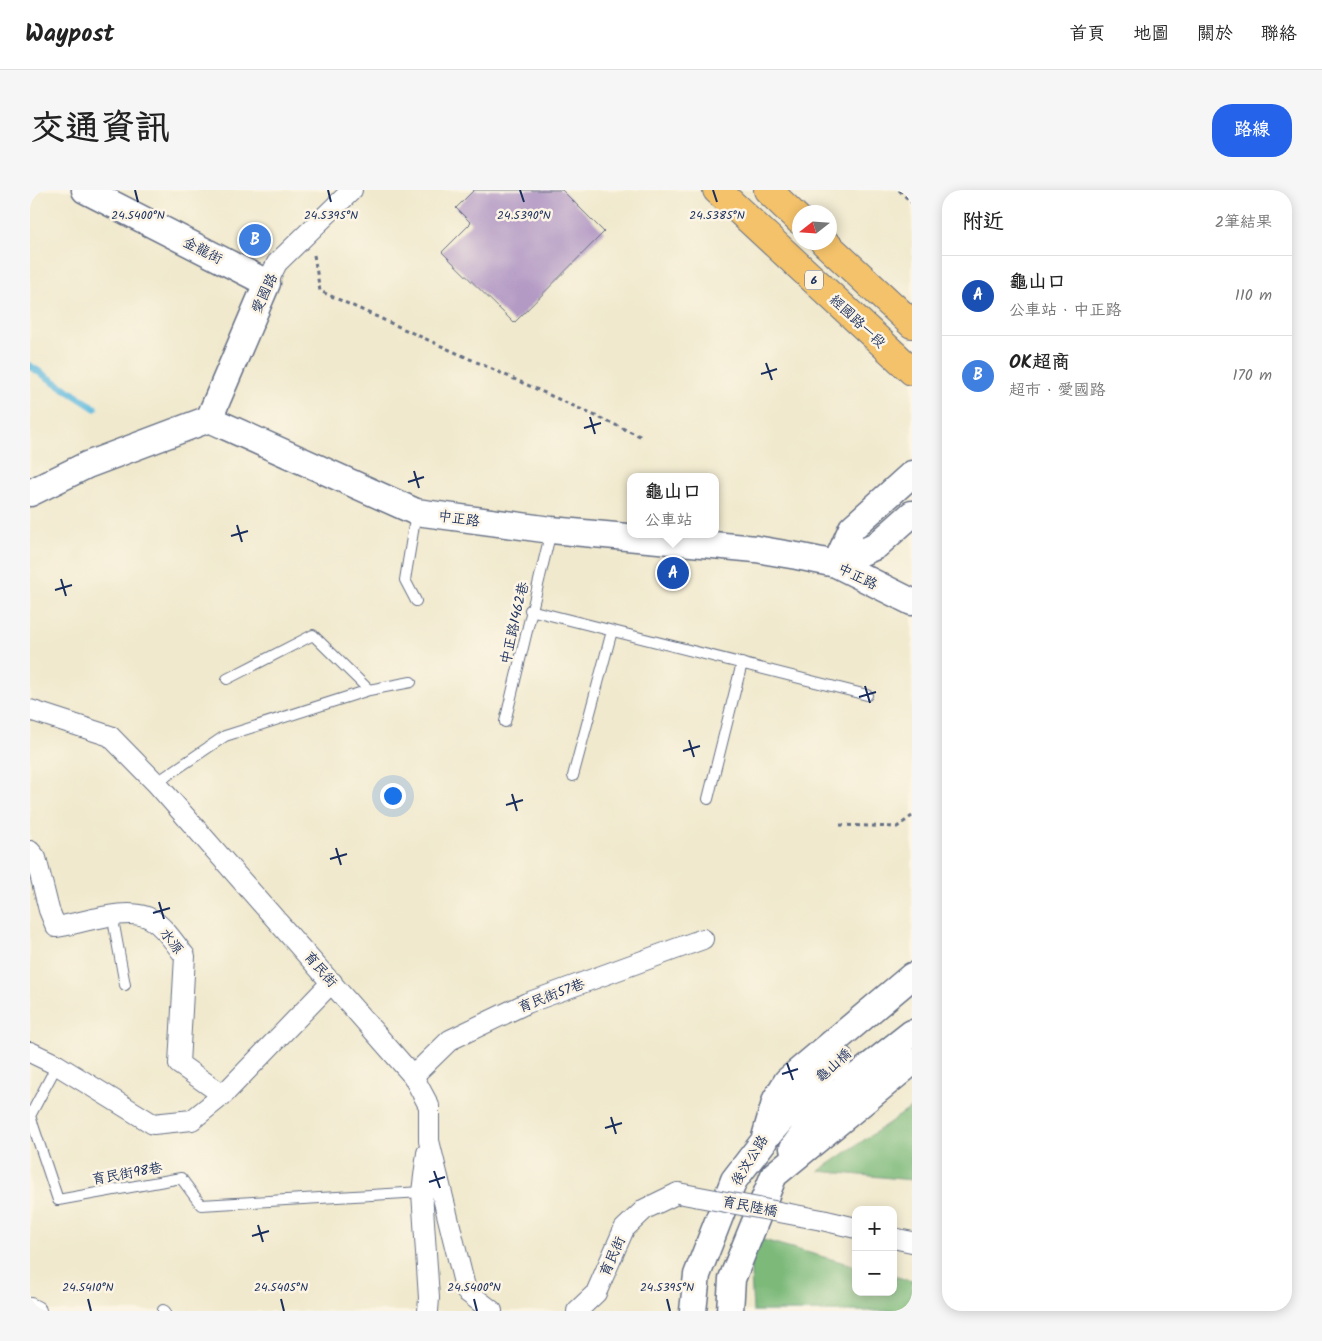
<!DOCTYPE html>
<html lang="zh-TW">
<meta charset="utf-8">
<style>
:root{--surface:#fff;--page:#f6f6f6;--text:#222;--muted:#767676;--line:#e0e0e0;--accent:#2563eb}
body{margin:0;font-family:Kalam,"LXGW WenKai TC",sans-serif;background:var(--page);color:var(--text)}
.controls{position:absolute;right:15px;bottom:15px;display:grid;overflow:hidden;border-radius:10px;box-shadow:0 2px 12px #0003}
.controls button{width:45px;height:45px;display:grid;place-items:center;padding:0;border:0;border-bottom:1px solid var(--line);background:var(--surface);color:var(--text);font:25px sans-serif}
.compass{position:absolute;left:762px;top:15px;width:45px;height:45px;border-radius:50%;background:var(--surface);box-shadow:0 2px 12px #0003;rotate:253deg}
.you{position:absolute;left:362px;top:605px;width:18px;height:18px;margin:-12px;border:4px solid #fff;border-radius:50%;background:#1a73e8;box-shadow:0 0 0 8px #1a73e833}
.badge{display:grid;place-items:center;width:32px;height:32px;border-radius:50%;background:var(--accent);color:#fff;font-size:16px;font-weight:700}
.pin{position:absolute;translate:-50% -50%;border:2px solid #fff;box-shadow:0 1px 5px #0006}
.popup{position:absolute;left:597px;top:283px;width:92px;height:65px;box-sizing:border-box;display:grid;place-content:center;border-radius:10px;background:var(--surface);filter:drop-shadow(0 1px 4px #0005);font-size:16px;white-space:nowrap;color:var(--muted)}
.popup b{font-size:19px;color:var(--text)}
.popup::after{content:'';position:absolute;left:50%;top:100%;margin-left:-10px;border:10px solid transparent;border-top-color:var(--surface)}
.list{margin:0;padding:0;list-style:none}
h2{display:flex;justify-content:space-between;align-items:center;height:65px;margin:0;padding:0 20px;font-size:21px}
h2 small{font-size:16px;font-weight:400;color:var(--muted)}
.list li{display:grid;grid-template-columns:32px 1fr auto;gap:15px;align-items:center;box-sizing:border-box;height:80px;padding:0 20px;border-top:1px solid var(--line)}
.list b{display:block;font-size:19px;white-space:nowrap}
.list p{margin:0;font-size:16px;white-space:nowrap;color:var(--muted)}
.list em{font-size:16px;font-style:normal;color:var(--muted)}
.map{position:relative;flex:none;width:882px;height:1121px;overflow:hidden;border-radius:20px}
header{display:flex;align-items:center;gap:30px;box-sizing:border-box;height:70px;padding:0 25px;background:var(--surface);border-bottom:1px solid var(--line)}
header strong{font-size:24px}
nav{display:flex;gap:28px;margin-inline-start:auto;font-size:18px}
.intro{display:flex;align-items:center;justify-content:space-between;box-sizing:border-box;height:120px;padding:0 30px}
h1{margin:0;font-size:35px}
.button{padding:12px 22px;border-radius:20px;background:var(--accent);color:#fff;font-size:18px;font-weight:700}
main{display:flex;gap:30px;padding:0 30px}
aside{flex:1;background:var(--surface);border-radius:20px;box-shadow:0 2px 12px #0003}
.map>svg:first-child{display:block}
.forest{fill:#7dba7a;stroke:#4c746c}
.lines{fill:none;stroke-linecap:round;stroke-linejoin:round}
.stream{stroke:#62bbdf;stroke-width:7}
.building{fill:#b39ac5}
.service-casing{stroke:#667085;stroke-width:12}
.minor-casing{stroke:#667085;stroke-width:22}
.tertiary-casing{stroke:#667085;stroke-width:29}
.primary-casing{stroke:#667085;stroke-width:30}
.path{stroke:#667085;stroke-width:3;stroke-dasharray:4 4;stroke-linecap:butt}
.service{stroke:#fff;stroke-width:10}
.minor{stroke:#fff;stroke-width:20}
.tertiary{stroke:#fff;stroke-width:26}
.primary{stroke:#f4c26a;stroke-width:28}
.minor-bridge-casing{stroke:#667085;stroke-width:22;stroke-linecap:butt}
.minor-bridge{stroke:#fff;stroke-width:20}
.ticks{fill:none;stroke:#1b2f5e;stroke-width:2}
.labels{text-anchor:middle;stroke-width:5;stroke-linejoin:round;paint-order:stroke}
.shield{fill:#fcf5e5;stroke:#5e6a86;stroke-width:1}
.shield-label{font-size:12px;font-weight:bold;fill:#1b2f5e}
.street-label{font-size:14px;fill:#1b2f5e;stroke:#fcf5e5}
.ticks-label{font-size:12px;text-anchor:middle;fill:#1b2f5e;stroke:#fcf5e5;stroke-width:5;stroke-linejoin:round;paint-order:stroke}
</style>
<header>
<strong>Waypost</strong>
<nav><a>首頁</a><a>地圖</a><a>關於</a><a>聯絡</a></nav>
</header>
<div class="intro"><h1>交通資訊</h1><a class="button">路線</a></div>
<main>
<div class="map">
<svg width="882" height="1121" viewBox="0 0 882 1121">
<rect width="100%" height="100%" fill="#fcf5e5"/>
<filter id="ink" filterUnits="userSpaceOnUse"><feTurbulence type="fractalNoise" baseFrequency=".02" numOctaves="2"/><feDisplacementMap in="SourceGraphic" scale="10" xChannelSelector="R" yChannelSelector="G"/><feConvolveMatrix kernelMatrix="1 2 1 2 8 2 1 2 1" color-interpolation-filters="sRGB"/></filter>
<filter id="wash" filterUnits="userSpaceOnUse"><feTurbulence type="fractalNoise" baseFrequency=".0096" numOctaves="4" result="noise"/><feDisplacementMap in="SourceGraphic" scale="20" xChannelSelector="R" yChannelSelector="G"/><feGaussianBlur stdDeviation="1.12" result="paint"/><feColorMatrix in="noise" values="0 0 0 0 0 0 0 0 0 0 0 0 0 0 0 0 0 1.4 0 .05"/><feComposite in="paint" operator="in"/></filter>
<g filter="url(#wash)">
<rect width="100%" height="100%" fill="#f0e9cd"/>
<path class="forest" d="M882,917v73l-93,-9z
M719,1046l107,30v26h37v-16l19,5v30h-159z"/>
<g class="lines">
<path class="stream" d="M0,176l65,42"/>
</g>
<g id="blocks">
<path class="building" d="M444,0h88l42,42 -90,91 -72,-71 29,-29 -15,-15z"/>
</g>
</g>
<g filter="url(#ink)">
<use href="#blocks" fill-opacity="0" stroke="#667085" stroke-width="1"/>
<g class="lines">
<g class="service-casing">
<path id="service" d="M386,411l-11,-21 11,-67
M500,420l337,85
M197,489l86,-44 56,55
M475,532l46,-191
M543,586l39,-145
M126,593l69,-47 144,-46 42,-8
M678,609l34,-136
M82,724l13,71
M27,875l-27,51 28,84 123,-22 20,27 221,-13
M133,1120l2,1"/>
</g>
<g class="minor-casing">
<path id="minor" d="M237,93l10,-20 75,-73
M0,520l80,26 46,47 257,293 16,30v35l37,150 26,20
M0,661l6,7 13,52 7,17c24,-3 73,-22 95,-8 14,8 24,25 34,37l-6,108 44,31
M0,862l27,13 96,59 39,-4 31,-25 109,-113
M383,886l37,-36 77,-37 176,-64
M397,963l-5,39 7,106 -1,13
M792,1030l34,8
M863,1048l19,4
M0,1118l6,3
M547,1121l19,-18 28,-64 21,-20 33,-16"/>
</g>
<g class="tertiary-casing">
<path id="tertiary" d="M55,0l182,93 -58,136
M0,303l57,-28 122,-46 207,93 135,18 205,19 41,7 39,8 76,38
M806,374l16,-36 60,-54
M806,374l40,-18 36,-32
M739,944l56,-65 14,-11
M763,958l22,-30 31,-33 66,-52
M663,1121l4,-36 37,-95 30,-39 12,-42 11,-18 125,-105
M700,1121l2,-32 42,-104 138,-113"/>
</g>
<g class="primary-casing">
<path id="primary" d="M687,0l195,181
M738,0l31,30
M794,52l88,82"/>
</g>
<path class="path" d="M869,0l13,13
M284,65l6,36 322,146
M810,635l57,2 15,-11"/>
<use href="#service" class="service"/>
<use href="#minor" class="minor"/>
<use href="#tertiary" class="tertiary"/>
<use href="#primary" class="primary"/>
<g class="minor-bridge-casing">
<path id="minor-bridge" d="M648,1003l144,27"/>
</g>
<use href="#minor-bridge" class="minor-bridge"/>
</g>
</g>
<path class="ticks" d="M105,0l3,12M298,0l3,12M490,0l4,12M683,0l4,12M736,173l6,17M731,184l16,-5M560,227l5,17M554,238l17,-5M384,281l5,17M378,292l16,-5M207,335l5,17M201,346l17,-5M31,389l5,17M25,400l17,-5M835,496l5,17M829,507l17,-5M659,550l5,17M653,561l17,-5M482,604l5,17M476,615l17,-5M306,658l5,17M300,669l17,-5M129,712l5,17M123,723l17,-5M757,873l6,17M752,884l16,-5M581,927l5,17M575,938l17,-5M404,981l6,17M399,992l16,-5M228,1035l5,17M222,1046l17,-5M58,1109l3,12M251,1109l3,12M444,1109l3,12M637,1109l3,12"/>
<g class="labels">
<rect class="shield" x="775" y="80.5" width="18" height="19" rx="4"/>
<g class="shield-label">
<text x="784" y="94">6</text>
</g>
<g class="street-label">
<text transform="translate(173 60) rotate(27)" y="5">金龍街</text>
<text transform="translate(234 103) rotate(-65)" y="5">愛國路</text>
<text transform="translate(828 131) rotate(43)" y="5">經國路一段</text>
<text transform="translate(429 328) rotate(8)" y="5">中正路</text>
<text transform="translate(828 386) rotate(26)" y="5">中正路</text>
<text transform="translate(484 433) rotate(-77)" y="5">中正路1462巷</text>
<text transform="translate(142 751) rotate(52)" y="5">水源</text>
<text transform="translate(291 779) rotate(49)" y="5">育民街</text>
<text transform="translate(521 805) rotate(-21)" y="5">育民街57巷</text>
<text transform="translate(803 875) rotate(-42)" y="5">龜山橋</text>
<text transform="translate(719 970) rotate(-58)" y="5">後汶公路</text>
<text transform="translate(97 983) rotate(-10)" y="5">育民街98巷</text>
<text transform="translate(720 1016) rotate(11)" y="5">育民陸橋</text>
<text transform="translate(582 1066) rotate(-66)" y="5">育民街</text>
</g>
</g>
<g class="ticks-label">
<text x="108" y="29">24.5400°N</text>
<text x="301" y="29">24.5395°N</text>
<text x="494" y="29">24.5390°N</text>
<text x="687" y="29">24.5385°N</text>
<text x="58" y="1101">24.5410°N</text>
<text x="251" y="1101">24.5405°N</text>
<text x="444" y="1101">24.5400°N</text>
<text x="637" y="1101">24.5395°N</text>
</g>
</svg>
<div class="controls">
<button>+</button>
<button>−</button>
</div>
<svg class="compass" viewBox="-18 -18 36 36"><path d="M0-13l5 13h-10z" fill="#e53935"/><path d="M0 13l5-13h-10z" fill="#767676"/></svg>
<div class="you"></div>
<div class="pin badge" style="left:643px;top:383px;background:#1a4fb4">A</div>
<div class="popup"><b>龜山口</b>公車站</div>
<div class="pin badge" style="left:225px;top:50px;background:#3f7fe0">B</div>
</div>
<aside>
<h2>附近<small>2筆結果</small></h2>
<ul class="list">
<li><span class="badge" style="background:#1a4fb4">A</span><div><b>龜山口</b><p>公車站 · 中正路</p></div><em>110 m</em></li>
<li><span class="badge" style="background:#3f7fe0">B</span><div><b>OK超商</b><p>超市 · 愛國路</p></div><em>170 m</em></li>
</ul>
</aside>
</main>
